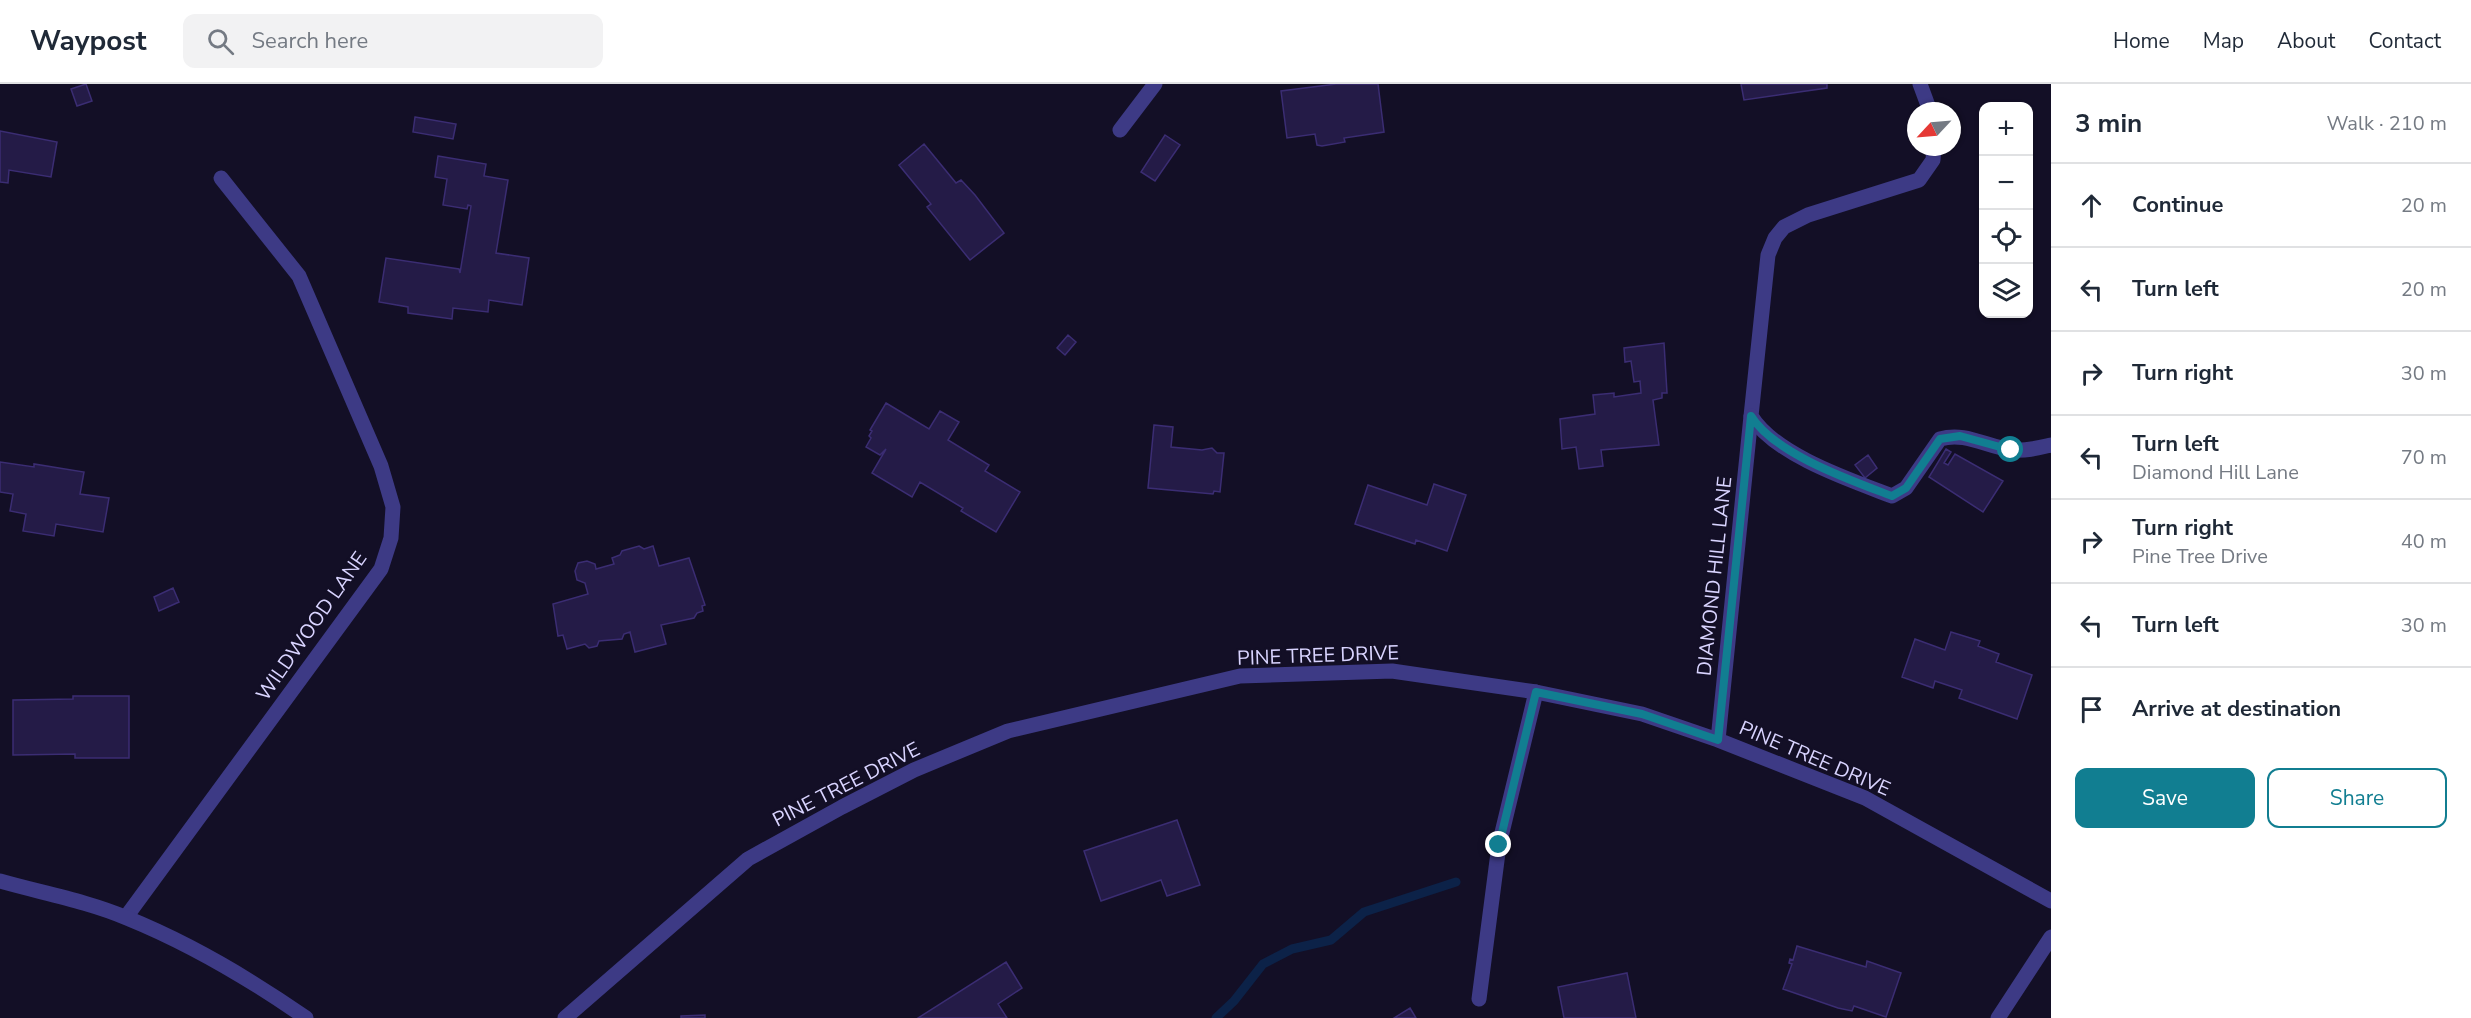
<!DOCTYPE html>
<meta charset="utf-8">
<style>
:root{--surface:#fff;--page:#f2f2f3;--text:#1f2937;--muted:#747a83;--line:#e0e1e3;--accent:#117e91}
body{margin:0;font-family:"Nunito Sans",sans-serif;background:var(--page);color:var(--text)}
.controls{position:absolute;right:18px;top:18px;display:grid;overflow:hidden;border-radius:12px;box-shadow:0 2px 4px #0004}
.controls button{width:54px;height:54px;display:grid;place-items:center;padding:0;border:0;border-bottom:2px solid var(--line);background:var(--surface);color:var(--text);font:30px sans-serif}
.compass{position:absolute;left:1907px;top:18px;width:54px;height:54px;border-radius:50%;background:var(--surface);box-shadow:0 2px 4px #0004;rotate:244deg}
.stop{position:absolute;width:18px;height:18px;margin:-14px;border:4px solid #117e91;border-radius:50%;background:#fff}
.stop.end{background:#117e91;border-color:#fff;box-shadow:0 2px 6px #0008}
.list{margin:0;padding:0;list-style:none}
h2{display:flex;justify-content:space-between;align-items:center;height:78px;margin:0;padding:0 24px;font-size:26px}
h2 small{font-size:20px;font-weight:400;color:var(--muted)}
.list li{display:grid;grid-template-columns:39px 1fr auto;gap:18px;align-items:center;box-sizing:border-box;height:84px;padding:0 24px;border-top:2px solid var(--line)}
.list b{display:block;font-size:22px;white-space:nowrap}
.list p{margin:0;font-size:20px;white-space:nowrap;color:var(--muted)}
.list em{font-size:20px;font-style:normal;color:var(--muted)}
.actions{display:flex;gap:12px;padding:18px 24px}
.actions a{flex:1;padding:14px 0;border:2px solid var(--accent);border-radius:12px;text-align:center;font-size:21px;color:var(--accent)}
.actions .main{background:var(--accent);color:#fff}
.icon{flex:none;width:33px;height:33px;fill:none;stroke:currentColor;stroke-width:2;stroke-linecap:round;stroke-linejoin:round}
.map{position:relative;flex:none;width:2051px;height:934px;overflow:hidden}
header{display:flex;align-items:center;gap:36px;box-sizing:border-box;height:84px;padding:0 30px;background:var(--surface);border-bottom:2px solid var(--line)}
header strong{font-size:28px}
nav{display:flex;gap:33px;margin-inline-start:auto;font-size:21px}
.search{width:420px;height:54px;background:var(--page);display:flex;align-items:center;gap:15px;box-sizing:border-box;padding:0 21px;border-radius:12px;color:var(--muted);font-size:22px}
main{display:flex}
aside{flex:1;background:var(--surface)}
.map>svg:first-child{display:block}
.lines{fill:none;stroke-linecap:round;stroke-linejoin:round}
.stream{stroke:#0c2248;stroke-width:9}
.building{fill:#241b47;stroke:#3b2d73;stroke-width:1.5}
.service{stroke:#3d3a85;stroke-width:15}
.minor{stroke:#3d3a85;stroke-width:15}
.tertiary{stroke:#3d3a85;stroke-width:15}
.route{stroke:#117e91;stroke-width:8}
.labels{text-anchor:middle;stroke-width:4.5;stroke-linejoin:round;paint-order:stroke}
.street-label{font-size:20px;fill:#d9d4ff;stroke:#130f26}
</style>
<header>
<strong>Waypost</strong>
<div class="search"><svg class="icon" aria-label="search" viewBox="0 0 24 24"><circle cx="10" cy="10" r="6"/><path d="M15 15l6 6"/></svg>Search here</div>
<nav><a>Home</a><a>Map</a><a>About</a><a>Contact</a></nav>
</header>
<main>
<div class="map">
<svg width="2051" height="934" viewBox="0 0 2051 934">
<rect width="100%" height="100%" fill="#130f26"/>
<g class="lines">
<path class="stream" d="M1216,934l18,-17 29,-37 29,-15 39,-9 33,-28 92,-30"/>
</g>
<path class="building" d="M86,0l6,17 -15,5 -6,-17z
M1336,0h42l6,48 -40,6 1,4 -23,4 -5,-1 -2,-11 -28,4 -6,-47z
M1741,0h86v4l-83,12z
M415,33l41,7 -3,15 -40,-7z
M0,47l57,11 -6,35 -42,-7 -1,13 -8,-1z
M1165,51l15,10 -25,36 -14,-9z
M924,60l32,39 5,-3 14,15 29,38 -34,27 -43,-53 4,-3 -32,-39z
M438,72l48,8 -2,12 24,4 -12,73 33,5 -7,47 -33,-5 -1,12 -35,-4 -1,11 -44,-6v-6l-29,-5 7,-44 73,11 1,4 11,-67 -3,-1 -1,4 -24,-4 4,-26 -12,-2z
M1068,251l8,7 -11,13 -8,-7z
M1664,259l3,50h-5v5l-9,2 6,45 -58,5 2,16 -24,3 -3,-22 -14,2 -2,-30 35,-5 -2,-19 21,-2v4l27,-4 -1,-12 -6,1 -3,-21 -6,1 -1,-14z
M886,319l43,26 11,-18 19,11 -11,18 41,25 -4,6 35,21 -24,40 -35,-21 2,-3 -43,-26 -8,15 -40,-24 14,-24 -6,6 -14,-8 5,-9 -2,-2 3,-5 -2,-1z
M1154,341l19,2 -2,20 31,3 10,-2 5,5h7l-4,39 -6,-1 -1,3 -65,-6z
M1946,365l5,3 -7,11 4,2 7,-11 48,27 -20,31 -54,-35z
M1868,371l9,13 -12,10 -10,-13z
M0,378l34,5v-3l50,8 -4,22 29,4 -6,34 -47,-8 -2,12 -31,-5 3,-17 -16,-3 3,-17 -13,-2z
M1434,400l32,11 -19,56 -31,-11 -1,4 -60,-20 13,-39 59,20z
M639,462l5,3 9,-3 6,20 30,-8 16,47 -3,1 1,5 -6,2 -3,5 -33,7 5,19 -31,8 -5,-20 -6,2 -2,5 -23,2 -2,5 -8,2 -4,-4 -18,5 -4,-14 -5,1 -5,-32 35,-10 -3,-11 -8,-3 -2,-9 3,-8 9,-2 8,3 1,5 18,-5 -2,-6 8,-3 2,-4z
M173,504l6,14 -20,9 -5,-14z
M1951,548l29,9 -2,5 21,8 -3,8 36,13 -15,44 -58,-21 3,-8 -27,-9 -2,7 -31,-11 13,-38 30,11z
M73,612h56v62h-54v-4l-62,1v-55l60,-1z
M1177,736l23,65 -33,11 -6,-16 -60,21 -17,-50z
M1797,862l69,21 1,-6 34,12 -15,44 -32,-11 -2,5 -14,-3 -55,-19 9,-25 -3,-1 1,-4 3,1z
M1006,878l16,26 -24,16 9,14h-89z
M1627,889l9,45h-72l-6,-31z
M1410,924l6,10h-22z
M705,931v3h-24v-2z"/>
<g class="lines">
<path class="service" d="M1920,0l10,27
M1120,46l35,-46
M1934,63l-1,13 -14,20 -111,35 -24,12 -9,11 -7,17 -17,161c24,39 99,64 141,80l14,-8 34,-49c26,-8 48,9 73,11 14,1 25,-2 38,-5
M1479,915l20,-154 37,-153"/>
<path class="minor" d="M1718,656l33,-324
M126,833l255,-348 10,-31 2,-31 -12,-41 -82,-190 -78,-98
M565,934l183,-159 94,-52 72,-37 94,-39 232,-55 152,-5 144,21 106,22 76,26 147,58 186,103"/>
<path class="tertiary" d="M0,797c42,12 87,20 127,37 64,26 123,61 179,100
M1998,934l53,-81"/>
</g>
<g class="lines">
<path class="route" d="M1499,761l37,-153 106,22 76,26 33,-324c24,38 99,64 141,80l14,-8 34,-49 20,-3 51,14"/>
</g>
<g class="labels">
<g class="street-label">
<text transform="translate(1714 492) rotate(-84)" y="7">DIAMOND HILL LANE</text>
<text transform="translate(311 542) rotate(-55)" y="7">WILDWOOD LANE</text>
<text transform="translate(1318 571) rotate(-2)" y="7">PINE TREE DRIVE</text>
<text transform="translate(1815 674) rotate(23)" y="7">PINE TREE DRIVE</text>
<text transform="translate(846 700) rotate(-27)" y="7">PINE TREE DRIVE</text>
</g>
</g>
</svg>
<div class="controls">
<button>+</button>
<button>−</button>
<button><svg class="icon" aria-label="locate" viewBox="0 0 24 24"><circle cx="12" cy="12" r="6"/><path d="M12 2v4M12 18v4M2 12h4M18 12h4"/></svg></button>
<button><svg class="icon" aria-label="layers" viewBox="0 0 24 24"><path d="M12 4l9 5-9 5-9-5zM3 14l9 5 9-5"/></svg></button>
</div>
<svg class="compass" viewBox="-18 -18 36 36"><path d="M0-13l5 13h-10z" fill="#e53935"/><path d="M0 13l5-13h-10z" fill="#747a83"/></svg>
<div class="stop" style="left:2011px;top:366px"></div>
<div class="stop end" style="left:1499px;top:761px"></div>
</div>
<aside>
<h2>3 min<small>Walk · 210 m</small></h2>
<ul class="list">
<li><svg class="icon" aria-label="ahead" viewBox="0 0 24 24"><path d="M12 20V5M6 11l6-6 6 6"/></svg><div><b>Continue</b></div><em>20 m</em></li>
<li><svg class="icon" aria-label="left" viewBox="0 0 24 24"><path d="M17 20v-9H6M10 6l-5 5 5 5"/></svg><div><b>Turn left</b></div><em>20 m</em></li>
<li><svg class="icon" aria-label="right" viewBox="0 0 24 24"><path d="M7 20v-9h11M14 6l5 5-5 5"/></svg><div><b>Turn right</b></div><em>30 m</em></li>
<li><svg class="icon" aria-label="left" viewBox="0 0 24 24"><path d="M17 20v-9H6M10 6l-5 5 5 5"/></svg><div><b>Turn left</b><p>Diamond Hill Lane</p></div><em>70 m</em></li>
<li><svg class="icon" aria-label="right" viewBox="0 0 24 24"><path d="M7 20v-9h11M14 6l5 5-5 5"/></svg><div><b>Turn right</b><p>Pine Tree Drive</p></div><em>40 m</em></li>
<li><svg class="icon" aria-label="left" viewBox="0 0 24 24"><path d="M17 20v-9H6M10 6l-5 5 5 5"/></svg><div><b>Turn left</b></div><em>30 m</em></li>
<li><svg class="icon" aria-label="arrive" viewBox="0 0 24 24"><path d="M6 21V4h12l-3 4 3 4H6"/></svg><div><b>Arrive at destination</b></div></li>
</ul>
<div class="actions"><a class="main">Save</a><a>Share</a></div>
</aside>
</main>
